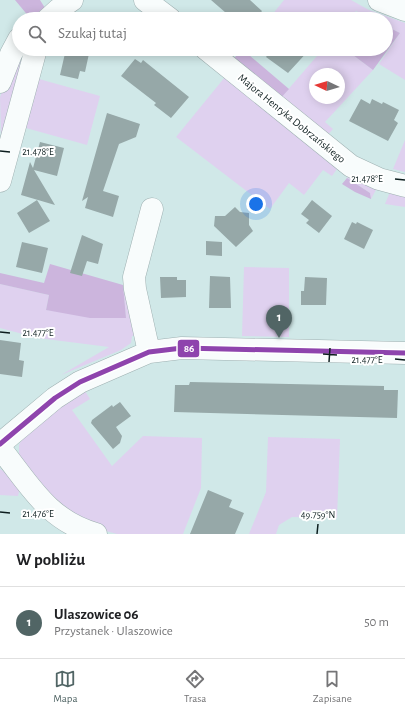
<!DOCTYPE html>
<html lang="pl">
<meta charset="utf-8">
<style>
:root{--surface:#fff;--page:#f6f6f6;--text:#202124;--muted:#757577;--line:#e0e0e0;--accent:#516565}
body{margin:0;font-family:"Alegreya Sans",sans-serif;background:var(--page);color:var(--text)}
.compass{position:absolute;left:309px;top:68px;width:36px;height:36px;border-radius:50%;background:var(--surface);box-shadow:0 2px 10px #0003;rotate:274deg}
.you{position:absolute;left:256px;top:204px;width:14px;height:14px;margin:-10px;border:3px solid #fff;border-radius:50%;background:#1a73e8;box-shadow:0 0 0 6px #1a73e833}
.badge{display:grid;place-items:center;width:26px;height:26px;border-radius:50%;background:var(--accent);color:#fff;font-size:13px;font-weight:700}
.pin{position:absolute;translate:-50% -33px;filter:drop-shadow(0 1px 2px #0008)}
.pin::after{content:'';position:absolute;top:21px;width:14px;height:12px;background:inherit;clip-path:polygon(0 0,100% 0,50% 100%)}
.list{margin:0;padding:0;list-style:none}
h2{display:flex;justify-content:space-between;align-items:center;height:52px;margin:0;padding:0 16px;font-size:17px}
h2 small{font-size:13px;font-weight:400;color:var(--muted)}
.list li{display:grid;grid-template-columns:26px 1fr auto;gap:12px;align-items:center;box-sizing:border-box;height:72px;padding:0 16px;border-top:1px solid var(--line)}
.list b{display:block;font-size:15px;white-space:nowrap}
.list p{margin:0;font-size:13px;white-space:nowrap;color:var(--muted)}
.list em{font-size:13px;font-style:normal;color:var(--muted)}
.icon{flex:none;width:22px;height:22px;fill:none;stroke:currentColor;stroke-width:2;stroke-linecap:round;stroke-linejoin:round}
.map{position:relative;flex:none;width:405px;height:534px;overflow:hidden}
.search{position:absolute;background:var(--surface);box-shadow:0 2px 10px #0003;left:12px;right:12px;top:12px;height:44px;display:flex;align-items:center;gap:10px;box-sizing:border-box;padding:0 14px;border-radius:22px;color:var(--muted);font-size:15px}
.sheet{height:124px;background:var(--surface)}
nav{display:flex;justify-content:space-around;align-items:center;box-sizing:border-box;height:56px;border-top:1px solid var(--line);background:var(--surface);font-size:11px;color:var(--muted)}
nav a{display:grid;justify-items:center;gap:2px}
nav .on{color:var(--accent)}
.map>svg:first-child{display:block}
.green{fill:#dfd1ef;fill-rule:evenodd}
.forest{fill:#ccb5dd}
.building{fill:#96a8a8}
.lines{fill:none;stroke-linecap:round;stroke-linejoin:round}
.minor-casing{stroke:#9eb0b1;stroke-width:23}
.minor{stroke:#f8fcfc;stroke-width:22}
.bus-1-casing{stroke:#fff;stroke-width:8}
.bus-1{stroke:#8e44ad;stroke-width:5}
.ticks{fill:none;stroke:#0d1e1f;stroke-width:1.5}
.labels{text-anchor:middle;stroke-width:4;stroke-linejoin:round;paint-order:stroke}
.street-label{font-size:11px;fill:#0d1e1f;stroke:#fff}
.ticks-label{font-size:10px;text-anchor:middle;fill:#0d1e1f;stroke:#fff;stroke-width:4;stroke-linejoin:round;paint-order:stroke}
.line-badge{stroke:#fff;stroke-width:1.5}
.badge-label{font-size:11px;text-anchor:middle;font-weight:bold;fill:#fff}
</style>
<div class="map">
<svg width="405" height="534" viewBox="0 0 405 534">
<rect width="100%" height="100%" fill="#d0e8e8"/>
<path class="green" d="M284,0h67l18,10 36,13v57l-26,-16 21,-31 -14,-7v-7h-14l-16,-8 -7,8h-28l-5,-4 -4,4h-34l-6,-4z
M27,49l-26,90 -1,-42 13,-37z
M323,49h22l28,21 -48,52 8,7 -7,8 -47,-37zM315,74h24v24h-24z
M225,77l112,92 -5,7 -9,-6 -19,25 -15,-12 -19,26 -94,-72z
M39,79l61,17 -13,49 -61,-17z
M405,140v32l-12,-3z
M348,176l29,12 -6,11 -1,-6 -23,-15z
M390,192l15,4v11l-20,-3z
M244,267l45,1v69l-47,-1z
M0,284l49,11 -3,15 80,8 -3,-30h4l10,47 -5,1 -1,7 -10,7 -60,25 48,-28 -71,-9 -38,-10z
M85,391l5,8 -18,11 40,56 31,-30 59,2 -1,50 -18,46h-66l-18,-5 -36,-19 -44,-52v-13l3,-6 46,-38z
M268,437l72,2 -3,79 -45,-1 -13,8 -3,9h-27l17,-42z
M0,469l8,5 12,14 -2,8 -18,-1z"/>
<path class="forest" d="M15,0h25l5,8 -15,10z
M386,26l14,7 -27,37 -28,-21h41z
M242,49l47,40 -10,11 -47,-39z
M347,178l23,15 1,6 -16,-7 -13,-8z
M50,264l73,21 3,33h-36l-44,-8 3,-15 -49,-11v-11l44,10z"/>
<path class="building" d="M211,0h39l12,11 -6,8h-35l5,-6z
M66,49h24l-5,23 -5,-1 -2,8 -18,-4z
M272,49h38l-22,24 -22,-16z
M135,59l6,4 2,-3 46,37 -18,21 -17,-13 2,-2 -35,-27z
M361,99l9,5 2,-5 10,5 1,-2 16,8 -5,10 4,3 -10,18 -39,-20z
M107,113l33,11 -4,13 -17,7 -16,47 16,5 -6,21 -28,-9 3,-11 -6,4z
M40,142l24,6 -7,28 -23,-6 21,35 -34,-10 9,-33 3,6z
M37,200l13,21 -21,12 -12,-20z
M312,200l20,16 -13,17 -13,-10 3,-3 -8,-6z
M235,207l5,5 9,1v12l4,6 -17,16 -22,-21 1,-10h10z
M352,222l4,2 1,-2 16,8 -9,19 -20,-10z
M82,235l21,9 -5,20 -11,-3 -5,15 -12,-3z
M206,241l16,1v14l-16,-1z
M22,242l26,6 -6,25 -26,-6z
M210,276l20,1 1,31h-22z
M160,277h17v3h9v17l-25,1z
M305,277l22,1 -1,27h-25v-14h3z
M0,340l21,3 -2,17 5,1 -2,16 -22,-3z
M190,382l194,4v4h14l-1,28 -223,-6 1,-27h14z
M120,402l11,14 -15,11 6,9 -2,7 -7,6 -22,-26 1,-3 20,-15 1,2z
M208,490l24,10 -3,7 15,6 -9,21h-45z"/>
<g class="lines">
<g class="minor-casing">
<path id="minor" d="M145,0l25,19
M379,0l26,10
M48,19l11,-10 13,-9
M206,49l145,117 28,13 26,7
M0,82l11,-28 8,-15
M0,181l36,-132
M149,352l-14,-63 -1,-12 18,-68
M0,444l55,-46 25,-16 69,-30 33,-4 223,5
M0,448c30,37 47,72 96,86"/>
</g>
<use href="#minor" class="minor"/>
<g class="bus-1-casing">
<path id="bus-1" d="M0,444l55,-46 25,-16 69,-30 33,-4 223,5"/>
</g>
<use href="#bus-1" class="bus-1"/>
</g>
<path class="ticks" d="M0,151l10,1M395,179l10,1M0,332l10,1M323,354l14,1M395,359l10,1M329,362l1,-14M0,512l10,1M317,534l1,-10"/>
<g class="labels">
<g class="street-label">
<text transform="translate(292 118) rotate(39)" y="4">Majora Henryka Dobrzańskiego</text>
</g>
</g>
<g class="ticks-label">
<text x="38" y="155">21.478°E</text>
<text x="367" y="182">21.478°E</text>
<text x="38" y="336">21.477°E</text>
<text x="367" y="363">21.477°E</text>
<text x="38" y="517">21.476°E</text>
<text x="318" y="518">49.759°N</text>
</g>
<rect class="line-badge" x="177" y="339" width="23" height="19" rx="4" fill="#8e44ad"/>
<g class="badge-label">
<text x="189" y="352">86</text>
</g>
</svg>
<svg class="compass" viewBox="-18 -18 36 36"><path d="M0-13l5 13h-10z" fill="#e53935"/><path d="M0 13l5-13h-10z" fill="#757577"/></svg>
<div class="you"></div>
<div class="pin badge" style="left:279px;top:338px">1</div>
<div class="search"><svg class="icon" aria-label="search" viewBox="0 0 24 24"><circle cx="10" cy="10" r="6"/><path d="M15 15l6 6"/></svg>Szukaj tutaj</div>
</div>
<section class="sheet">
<h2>W pobliżu<small></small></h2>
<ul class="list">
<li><span class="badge">1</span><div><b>Ulaszowice 06</b><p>Przystanek · Ulaszowice</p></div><em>50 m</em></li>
</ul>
</section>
<nav>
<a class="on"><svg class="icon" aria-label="map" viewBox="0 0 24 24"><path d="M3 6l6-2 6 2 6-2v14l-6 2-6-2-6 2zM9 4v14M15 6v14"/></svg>Mapa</a>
<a><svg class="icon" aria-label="directions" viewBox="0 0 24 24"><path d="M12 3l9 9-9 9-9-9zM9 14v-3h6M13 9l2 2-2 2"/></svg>Trasa</a>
<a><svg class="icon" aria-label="saved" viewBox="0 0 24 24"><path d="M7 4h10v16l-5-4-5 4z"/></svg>Zapisane</a>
</nav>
